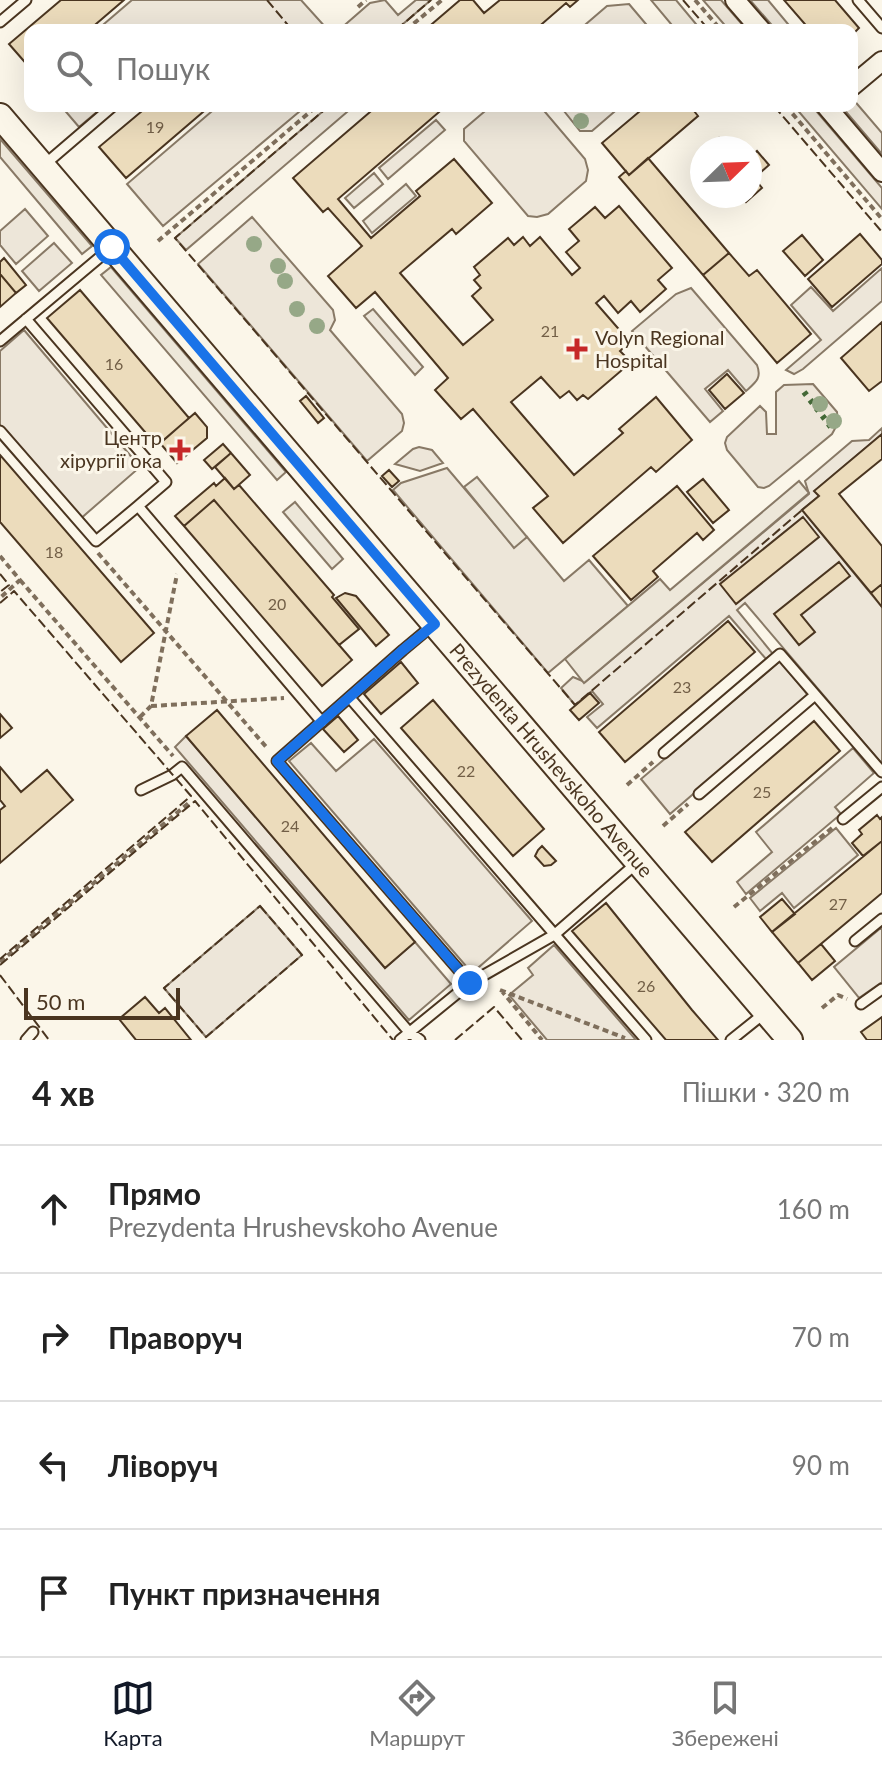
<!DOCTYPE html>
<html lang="uk">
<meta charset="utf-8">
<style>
:root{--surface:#fff;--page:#f2f2f2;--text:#222;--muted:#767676;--line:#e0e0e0;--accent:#111827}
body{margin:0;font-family:Lato,sans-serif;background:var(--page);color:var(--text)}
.compass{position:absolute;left:690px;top:136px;width:72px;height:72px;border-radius:50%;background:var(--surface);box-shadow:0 8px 32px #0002;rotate:67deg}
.scale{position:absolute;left:24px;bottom:20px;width:156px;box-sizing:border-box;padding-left:8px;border:4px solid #4a3520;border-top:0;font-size:22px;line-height:28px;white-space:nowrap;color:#4a3520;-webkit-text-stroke:6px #fbf6e9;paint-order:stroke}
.stop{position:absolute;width:24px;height:24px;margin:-18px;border:6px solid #1a73e8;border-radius:50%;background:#fff}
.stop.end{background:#1a73e8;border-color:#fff;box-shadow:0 2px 8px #0008}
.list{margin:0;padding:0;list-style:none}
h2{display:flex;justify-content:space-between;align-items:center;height:104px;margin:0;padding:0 32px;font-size:34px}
h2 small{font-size:26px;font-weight:400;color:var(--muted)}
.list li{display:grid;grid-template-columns:52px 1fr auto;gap:24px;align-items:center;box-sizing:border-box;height:128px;padding:0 32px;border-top:2px solid var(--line)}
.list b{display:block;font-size:30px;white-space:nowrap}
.list p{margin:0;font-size:26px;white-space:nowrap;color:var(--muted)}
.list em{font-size:26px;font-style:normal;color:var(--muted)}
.icon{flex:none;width:44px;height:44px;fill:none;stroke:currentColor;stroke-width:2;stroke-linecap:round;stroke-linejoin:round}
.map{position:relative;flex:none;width:882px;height:1040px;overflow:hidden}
.search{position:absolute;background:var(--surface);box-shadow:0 8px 32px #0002;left:24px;right:24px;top:24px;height:88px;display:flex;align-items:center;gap:20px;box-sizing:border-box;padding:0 28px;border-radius:16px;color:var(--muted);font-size:30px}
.sheet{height:616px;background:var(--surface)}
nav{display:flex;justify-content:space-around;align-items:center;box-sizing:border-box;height:112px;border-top:2px solid var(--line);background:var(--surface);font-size:22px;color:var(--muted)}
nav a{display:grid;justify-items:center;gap:4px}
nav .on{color:var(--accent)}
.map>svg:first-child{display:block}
.green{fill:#ede6d9;stroke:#887966;stroke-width:2}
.parking{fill:#ede7d9;stroke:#887966;stroke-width:2}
.building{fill:#ecdcbc;stroke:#4a3520;stroke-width:2}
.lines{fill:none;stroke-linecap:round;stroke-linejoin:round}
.service-casing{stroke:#4a3520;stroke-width:13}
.minor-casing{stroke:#4a3520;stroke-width:22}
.tertiary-casing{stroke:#4a3520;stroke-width:28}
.path{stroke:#7f6f5c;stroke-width:4;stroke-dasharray:6 4;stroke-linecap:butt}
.service{stroke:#fbf6e9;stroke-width:9}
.minor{stroke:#fbf6e9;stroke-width:18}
.tertiary{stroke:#fbf6e9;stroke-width:24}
.hedge{stroke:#436837;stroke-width:6;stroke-dasharray:4 6;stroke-linecap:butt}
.fence{stroke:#4a3520;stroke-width:2;stroke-dasharray:10 4;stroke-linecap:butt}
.tree{fill:#96a887}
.route{stroke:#1a73e8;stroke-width:10}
.poi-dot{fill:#c62828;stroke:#fbf6e9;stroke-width:3}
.labels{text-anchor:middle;stroke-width:6;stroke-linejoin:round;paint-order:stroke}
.number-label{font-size:16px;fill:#725f47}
.poi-label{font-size:20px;fill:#4a3520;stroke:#fbf6e9;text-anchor:start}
.street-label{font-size:20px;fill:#4a3520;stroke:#fbf6e9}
</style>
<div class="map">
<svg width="882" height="1040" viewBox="0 0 882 1040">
<rect width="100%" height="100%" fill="#fbf6e9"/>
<path class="green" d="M132,0h169l27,30h-231z
M385,0l13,15 18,-15h15l-35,30h-57l31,-27z
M703,0h18l26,30h-18z
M750,0h18l25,30h-17z
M629,4l22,26h-72l28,-24z
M852,98l30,35v21l-41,-48h11z
M61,106h33l4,5 -19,16z
M218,106h88l-143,120 -36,-42z
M329,106h25l-168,144 -11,-12z
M491,106h49l45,53 3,11 -2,11 -38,33 -11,3 -9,-1 -64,-75v-12z
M560,106h61l-29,25h-12z
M794,106h18l70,82v21z
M436,120l9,10 -57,49 -9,-11z
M374,173l9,11 -29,24 -9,-10z
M25,209l23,27 -32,28 -16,-19v-14z
M252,217l81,93 2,10 -5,10 72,84 2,9 -2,8 -35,30 -169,-197z
M54,243l18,20 -33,28 -17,-20z
M882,268v33l-79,68 -9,5 -8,-4 35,-30 -30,-35 20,-18 22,24z
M691,288l66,77c5,13 -1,17 -11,26l-18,-21 -23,19 18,22 -13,11 -78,-91 44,-37z
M373,309l50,58 -8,8 -51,-59z
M24,330l116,137 -61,53 -79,-92v-77z
M813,384l24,28 1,11 -6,11 -63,52 -5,2 -6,-1 -31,-37 -2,-7 2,-6 33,-31 6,6 1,22h9v-42l8,-7z
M882,428v6l-67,57 4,5 -17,14 80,97v157l-137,-161 -8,7 36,44 -7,5 -37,-43 -132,112 -10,-11 16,-13 -11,-13 -17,14 -14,-17 12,-11 12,5 224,-188 -4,-13 47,-40 17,-1z
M419,447l13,3 11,13 -23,8 -25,-7 18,-15z
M447,468l67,79 13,-10 37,44 25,-21 39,46 -80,67 -155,-183 8,-7z
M780,661l28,34 -138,119 -29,-35z
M186,736l199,232 30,-26 36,42 -42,36 -234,-273z
M374,739l158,182 -60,52 -183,-212 22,-18 25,28z
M853,748l21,25 -39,34 6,7 -95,80 -9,-12 35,-30 -16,-20z
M836,828l22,27 -64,53 -12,-15 -22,18 -10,-13z
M260,906l42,49 -96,82 -42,-49z
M882,927v55l-23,16 -25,-31z
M554,945l82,95h-89l-38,-45 24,-20 -5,-7z"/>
<path class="parking" d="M651,0h25l25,30h-25z
M0,139l92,107 -10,8 -82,-97z
M406,184l10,12 -44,37 -9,-12z
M111,267l175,205 -9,8 -176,-205z
M477,477l50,60 -13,11 -50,-61z
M799,481l10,12 -225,190 -19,-24 95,-80 10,11z
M295,502l48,57 -11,10 -49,-57z"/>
<path class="building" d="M61,0h63l-35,30h-59v38l-21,-24z
M460,0h13l11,13 16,-13h78l-8,7 -4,-4 -31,27h-110z
M784,0h51l24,28 -7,7v-5h-42z
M148,106h62l-84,72 -27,-31z
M377,106h69l-108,93 33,39 49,-42 -4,-5 38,-32 38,44 -36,31 -4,-5 -52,44 63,72 30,-25 -21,-24 9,-8 -7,-8 6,-5 -6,-8 34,-29 6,7 9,-8 7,9 10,-9 32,38 8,-7 -14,-16 13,-11 -10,-12 26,-22 10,11 14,-12 53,62 -14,12 8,9 -26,23 -9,-11 -13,12 -14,-17 -8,7 34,39 -10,9 7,7 -9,8 4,4 -34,29 -5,-4 -6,5 -8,-9 -9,7 -19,-21 -30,25 63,73 49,-42 -4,-4 37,-32 36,43 -36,32 -5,-5 -88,76 -30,-35 15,-12 -75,-87 -12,10 -26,-29 13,-12 -73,-86 -19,16 -28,-32 34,-30 -34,-38 -5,4 -30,-34z
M646,106h44l8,10 -69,59 -27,-32z
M719,138l9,10h-20z
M757,151l12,14 -15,13 8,10 -16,14 -5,-6h9v-39z
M648,158l81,95 -26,22 -84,-98 7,-6 3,4z
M860,234l22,26v4l-50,43 -24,-28z
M802,235l21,25 -18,16 -22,-25z
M729,253l20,23 8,-6 54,64 -34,29 -74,-88z
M4,258l22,27 -10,8 -16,-19v-12z
M0,274l16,19 -16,14z
M80,290l109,128 -32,28 -110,-128z
M882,322v59l-13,10 -28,-33z
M727,374l17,19 -19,16 -16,-19z
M306,396l18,22 -6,5 -18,-22z
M195,413l12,14v11l-30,25 -17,-20z
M882,434v25l-43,35 43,52v38l-11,9 -69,-83 17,-14 -5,-5z
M223,444l8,9 -19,16 -8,-9z
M231,453l19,22 -16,14 -19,-22z
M0,455l154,178 -33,29 -121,-140z
M389,470l10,11 -7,6 -10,-11z
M225,478l9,11 5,-4 95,110 -2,2 27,32 -20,16 -125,-145 -30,26 -9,-10 39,-33 2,3z
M703,479l26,31 -16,13 -26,-31z
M677,486l37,44 -11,10 -6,-7 -44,38 5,6 -27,23 -38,-44z
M214,500l138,160 -30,26 -138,-160z
M803,517l16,20 -83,67 -16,-20z
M839,562l11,14 -49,39 14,17 -16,13 -25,-31z
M882,584v23l-11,-14z
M345,593l11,3 33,39 -13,11 -40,-48z
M728,621l27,31 -130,110 -26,-30z
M401,662l17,21 -37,31 -17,-20z
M590,693l9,10 -20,17 -9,-10z
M433,700l111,129 -31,27 -112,-128z
M217,710l198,232 -30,26 -199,-232z
M0,714l12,14 -12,10z
M338,716l20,24 -14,12 -21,-23z
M814,721l26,30 -128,111 -27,-30z
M0,767l21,25 26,-22 26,30 -73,63v-53l5,-4 -5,-6z
M877,815l3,4 2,-2v24l-19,15 -11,-13 10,-9 -3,-4z
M882,841v52l-84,70 -26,-31z
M542,846l14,15 -5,4 -7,1 -9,-10 3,-6z
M782,899l13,15 -23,18 -12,-15z
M606,903l86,107 26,30h-52l-94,-109z
M821,944l14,17 -23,19 -14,-17z
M145,997l14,16 6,-5 26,32h-55l-17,-21z
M882,1017v23h-15l-6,-8z"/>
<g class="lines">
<g class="service-casing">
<path id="service" d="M858,0l24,28
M0,22l26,-22
M43,166l70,-60
M26,319l140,163 -28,24 184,216
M0,341l112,-94
M0,431l96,110 42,-35
M433,625l-30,25 -126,111 193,222
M350,698l296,342
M664,753l116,-99 102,118
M141,790l31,-15 10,-8 227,265 11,8
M699,794l116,-99
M843,819l39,-32
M855,941l27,-22
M861,1004l21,-15
M26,1040l7,-8
M400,1040l70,-57 84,-48 84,-73
M731,1040l35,-28"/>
</g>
<g class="minor-casing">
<path id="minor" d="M735,0l26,30
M852,86l30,-25
M826,106l56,66"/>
</g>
<g class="tertiary-casing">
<g id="tertiary">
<path id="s1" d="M0,116l790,924"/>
</g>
</g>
<path class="path" d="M695,0l26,30
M358,7l8,-7
M406,30l36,-30
M786,106l96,113
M158,241l159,-135
M98,553l170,196
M0,556l20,24 -20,18
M20,580l153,176
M151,706l133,-8
M140,717l11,-11 26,-132
M627,785l26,-23
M663,826l25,-22
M734,907l98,-79
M0,962l191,-161
M500,990l125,48
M501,990l41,50
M822,1008l16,-13 9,4"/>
<use href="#service" class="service"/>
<use href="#minor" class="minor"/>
<use href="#tertiary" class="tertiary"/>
<path class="hedge" d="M804,392l27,35"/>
<path class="fence" d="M267,0l25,30
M683,0l26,30
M396,30l35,-30
M329,106l-154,132 400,467 227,-195
M774,106l108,126
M0,574l9,11 -9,7
M0,603l14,-12 177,205 -191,163
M260,906l42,49 -96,82 -42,-49z
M0,965l195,-164 198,239
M0,975l49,65
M455,1040l39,-33 28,33"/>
</g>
<g class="tree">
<circle cx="581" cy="121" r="8"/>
<circle cx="254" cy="244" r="8"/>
<circle cx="278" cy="266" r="8"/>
<circle cx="285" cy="281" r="8"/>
<circle cx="297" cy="309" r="8"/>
<circle cx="317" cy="326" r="8"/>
<circle cx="820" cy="404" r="8"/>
<circle cx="834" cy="421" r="8"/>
</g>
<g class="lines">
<path class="route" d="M112,247l323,377 -32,26 -126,111 193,222"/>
</g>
<g class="poi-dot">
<path d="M573 337h8v8h8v8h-8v8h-8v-8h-8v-8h8z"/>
<path d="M176 438h8v8h8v8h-8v8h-8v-8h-8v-8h8z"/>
</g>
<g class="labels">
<g class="number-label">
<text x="155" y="133">19</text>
<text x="550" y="337">21</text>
<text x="114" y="370">16</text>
<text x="54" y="558">18</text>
<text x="277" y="610">20</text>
<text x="682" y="693">23</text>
<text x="466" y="777">22</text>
<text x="762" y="798">25</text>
<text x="290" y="832">24</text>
<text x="838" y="910">27</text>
<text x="646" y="992">26</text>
</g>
<g class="poi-label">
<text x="595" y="345">Volyn Regional<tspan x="595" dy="23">Hospital</tspan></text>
<text x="162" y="445" text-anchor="end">Центр<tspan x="162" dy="23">хірургії ока</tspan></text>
</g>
<g class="street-label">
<text dy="7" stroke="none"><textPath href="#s1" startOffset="848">Prezydenta Hrushevskoho Avenue</textPath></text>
</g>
</g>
</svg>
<svg class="compass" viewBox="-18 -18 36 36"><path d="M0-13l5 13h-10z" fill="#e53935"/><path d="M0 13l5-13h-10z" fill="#767676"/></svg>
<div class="scale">50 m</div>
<div class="stop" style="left:112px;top:247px"></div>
<div class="stop end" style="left:470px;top:983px"></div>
<div class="search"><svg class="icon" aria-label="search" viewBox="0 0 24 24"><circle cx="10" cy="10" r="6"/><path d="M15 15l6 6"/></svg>Пошук</div>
</div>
<section class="sheet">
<h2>4 хв<small>Пішки · 320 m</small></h2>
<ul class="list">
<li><svg class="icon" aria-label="ahead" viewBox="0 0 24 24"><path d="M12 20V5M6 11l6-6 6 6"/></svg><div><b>Прямо</b><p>Prezydenta Hrushevskoho Avenue</p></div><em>160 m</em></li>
<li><svg class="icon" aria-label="right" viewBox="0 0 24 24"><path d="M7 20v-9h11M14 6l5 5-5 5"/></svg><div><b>Праворуч</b></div><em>70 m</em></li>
<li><svg class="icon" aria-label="left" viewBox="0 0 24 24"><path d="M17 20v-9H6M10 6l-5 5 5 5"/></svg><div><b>Ліворуч</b></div><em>90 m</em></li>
<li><svg class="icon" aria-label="arrive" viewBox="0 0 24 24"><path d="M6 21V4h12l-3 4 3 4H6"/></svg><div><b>Пункт призначення</b></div></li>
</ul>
</section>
<nav>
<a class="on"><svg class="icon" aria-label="map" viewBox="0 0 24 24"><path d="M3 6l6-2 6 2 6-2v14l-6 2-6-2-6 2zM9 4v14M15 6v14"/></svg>Карта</a>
<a><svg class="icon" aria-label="directions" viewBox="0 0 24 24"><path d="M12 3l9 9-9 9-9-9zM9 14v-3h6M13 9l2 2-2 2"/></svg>Маршрут</a>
<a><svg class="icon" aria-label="saved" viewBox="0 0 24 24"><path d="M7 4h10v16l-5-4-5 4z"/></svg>Збережені</a>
</nav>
